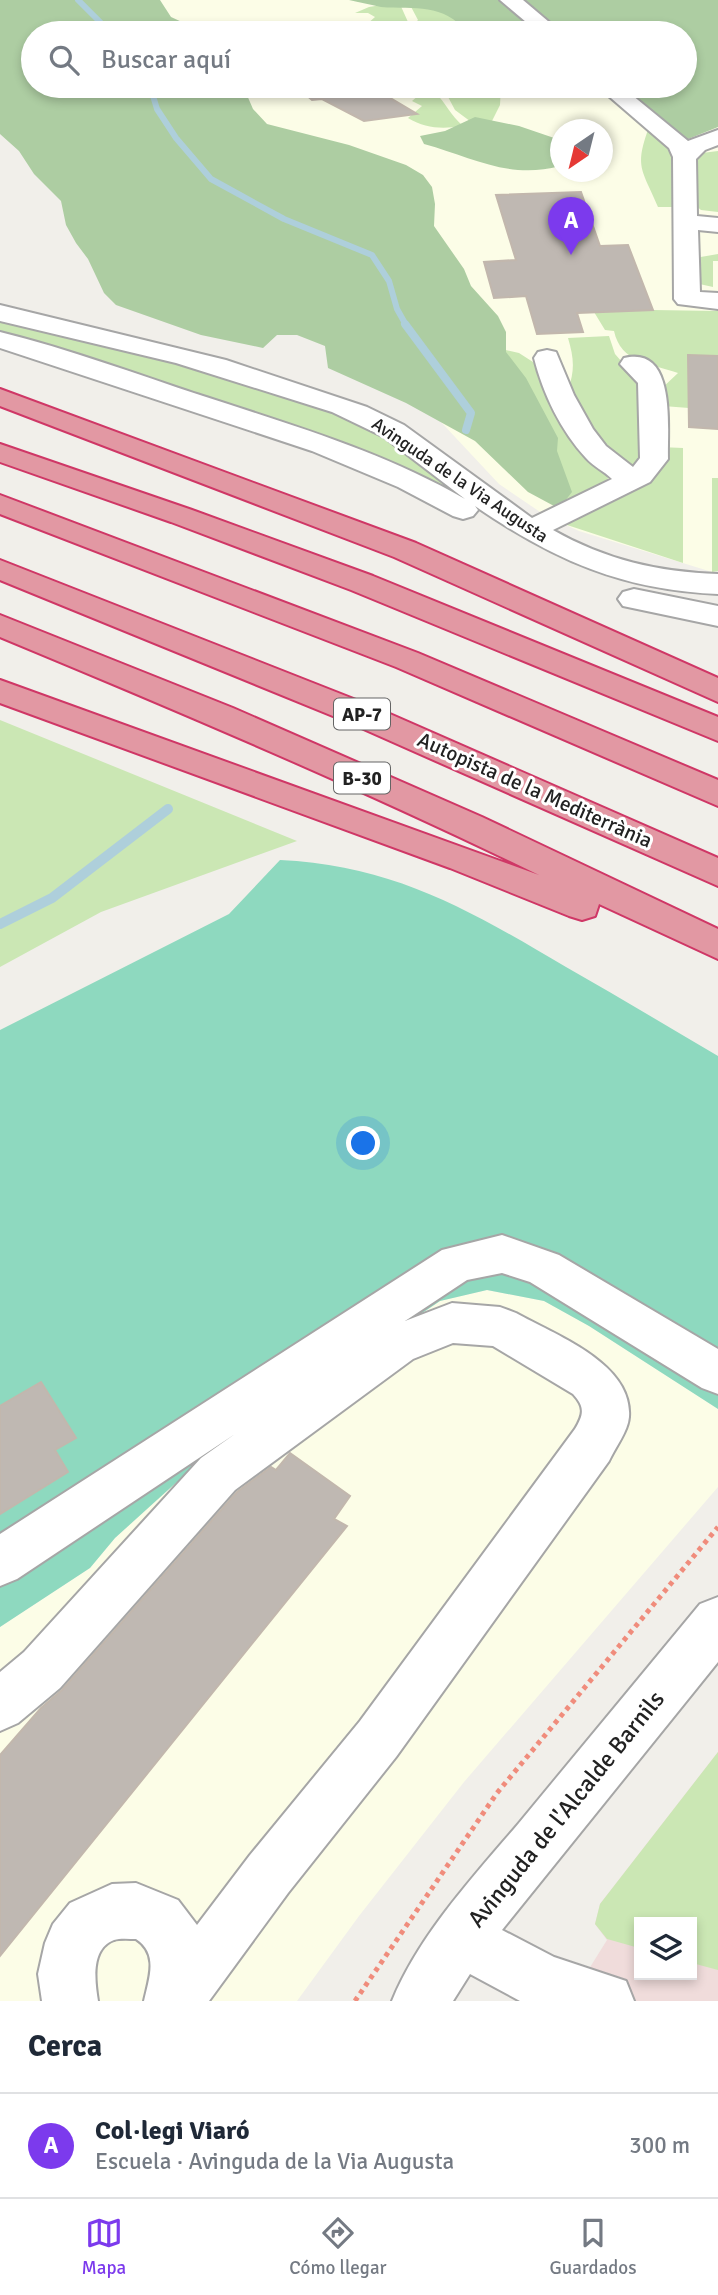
<!DOCTYPE html>
<html lang="es">
<meta charset="utf-8">
<style>
:root{--surface:#fff;--page:#f2f2f3;--text:#1f2937;--muted:#747a83;--line:#e0e1e3;--accent:#7c3aed}
body{margin:0;font-family:Signika,sans-serif;background:var(--page);color:var(--text)}
.controls{position:absolute;right:21px;bottom:21px;display:grid;overflow:hidden;border-radius:0px;box-shadow:0 4px 10px #0003}
.controls button{width:63px;height:63px;display:grid;place-items:center;padding:0;border:0;border-bottom:2px solid var(--line);background:var(--surface);color:var(--text);font:35px sans-serif}
.compass{position:absolute;left:550px;top:119px;width:63px;height:63px;border-radius:50%;background:var(--surface);box-shadow:0 4px 10px #0003;rotate:215deg}
.you{position:absolute;left:364px;top:1144px;width:24px;height:24px;margin:-18px;border:5px solid #fff;border-radius:50%;background:#1a73e8;box-shadow:0 0 0 10px #1a73e833}
.badge{display:grid;place-items:center;width:46px;height:46px;border-radius:50%;background:var(--accent);color:#fff;font-size:23px;font-weight:700}
.pin{position:absolute;translate:-50% -58px;filter:drop-shadow(0 2px 4px #0008)}
.pin::after{content:'';position:absolute;top:37px;width:24px;height:21px;background:inherit;clip-path:polygon(0 0,100% 0,50% 100%)}
.list{margin:0;padding:0;list-style:none}
h2{display:flex;justify-content:space-between;align-items:center;height:91px;margin:0;padding:0 28px;font-size:30px}
h2 small{font-size:23px;font-weight:400;color:var(--muted)}
.list li{display:grid;grid-template-columns:46px 1fr auto;gap:21px;align-items:center;box-sizing:border-box;height:105px;padding:0 28px;border-top:2px solid var(--line)}
.list b{display:block;font-size:26px;white-space:nowrap}
.list p{margin:0;font-size:23px;white-space:nowrap;color:var(--muted)}
.list em{font-size:23px;font-style:normal;color:var(--muted)}
.icon{flex:none;width:38px;height:38px;fill:none;stroke:currentColor;stroke-width:2;stroke-linecap:round;stroke-linejoin:round}
.map{position:relative;flex:none;width:718px;height:2001px;overflow:hidden}
.search{position:absolute;background:var(--surface);box-shadow:0 4px 10px #0003;left:21px;right:21px;top:21px;height:77px;display:flex;align-items:center;gap:18px;box-sizing:border-box;padding:0 24px;border-radius:38px;color:var(--muted);font-size:26px}
.sheet{height:196px;background:var(--surface)}
nav{display:flex;justify-content:space-around;align-items:center;box-sizing:border-box;height:98px;border-top:2px solid var(--line);background:var(--surface);font-size:19px;color:var(--muted)}
nav a{display:grid;justify-items:center;gap:4px}
nav .on{color:var(--accent)}
.map>svg:first-child{display:block}
.commercial{fill:#f0dcdb;fill-rule:evenodd}
.education{fill:#fcfde7;fill-rule:evenodd}
.grass{fill:#cbe7b4}
.forest{fill:#adcda2}
.pitch{fill:#8ed9bf}
.lines{fill:none;stroke-linecap:round;stroke-linejoin:round}
.stream-far2{stroke:#aecfdb;stroke-width:6}
.stream-far1{stroke:#aecfdb;stroke-width:8}
.stream{stroke:#aecfdb;stroke-width:10}
.building{fill:#bfb8b2;stroke:#c2b7ad;stroke-width:2}
.minor-casing{stroke:#a6a6a6;stroke-width:4}
.highway-casing{stroke:#cf3766;stroke-width:4}
.path{stroke:#f08c7c;stroke-width:5;stroke-dasharray:4.5 4.5;stroke-linecap:butt}
.minor{fill:#fff;fill-rule:evenodd}
.highway{fill:#e298a3;fill-rule:evenodd}
.labels{text-anchor:middle;stroke-width:6;stroke-linejoin:round;paint-order:stroke}
.far-street-label{font-size:18px;fill:#222;stroke:#fff}
.shield{fill:#fff;stroke:#646464;stroke-width:2}
.shield-label{font-size:19px;font-weight:bold;fill:#222}
.street-label{font-size:21px;fill:#222;stroke:#fff}
.near-street-label{font-size:24px;fill:#222;stroke:#fff}
</style>
<div class="map">
<svg width="718" height="2001" viewBox="0 0 718 2001">
<rect width="100%" height="100%" fill="#f1efea"/>
<path class="commercial" d="M718,1752v249h-149l38,-61 -12,-16 5,-20zM639,1922h53v53h-53z"/>
<path class="education" d="M153,0h565v571l-6,1 -133,-41 -33,-15 -47,-32 -58,-62 -188,-258 -30,-78h462v-53h-497zM560,130h42v42h-42z
M487,1290l57,11 45,25 129,83v78l-254,295 -105,134 -62,85h-297v-374l90,-59 25,-30 74,-67 251,-170z"/>
<path class="grass" d="M399,2l9,20 -14,11h-29h13l4,-7 -7,-3 -8,1 8,-7 -7,-4h-13l14,-6z
M409,3l40,7 26,23h-70l13,-13z
M406,86c39,0 32,17 57,40 -20,3 -37,3 -55,-8l14,-12 -10,-5 7,-6 -12,-6 -18,2z
M431,86h70l-1,19 -14,28 -31,-23 -8,-15z
M649,127l28,28v52h-19c-16,-38 -24,-39 -9,-80z
M718,151v61l-17,-2 -6,-5 -1,-51z
M718,254v7h-5v26l-18,-4v-25z
M653,310l65,1v45l-30,-1 1,53 -26,-2 -3,-16 18,-17c-28,-10 -57,-10 -64,-42l-9,-1 -11,-18z
M0,320l173,42 175,55 50,27 54,46 -93,-42 -359,-117z
M609,336l6,18 27,31 -2,76 -6,4 -17,-6 -11,-7 -38,-62c7,-20 6,-32 0,-52z
M501,349l18,4 14,9 72,107 3,10 -47,27z
M660,447l23,1v115l-119,-39 87,-45 8,-9z
M712,478h6v93l-6,1z
M0,720l297,121 -196,71 -101,55z
M718,1752v218l-26,-7v-41h-53v26l-32,-9 -12,-15 5,-20z"/>
<path class="forest" d="M0,0h160l11,17 35,16h-173v53h210l10,23 14,15 82,21 57,20 17,10 9,12 3,17 -1,22 30,43 7,17 27,30 8,16v20l20,26 32,60 -1,13 15,41 -11,14h-7l-26,-14 -53,-51 -69,-38 -78,-35 -3,-22 -28,-11h-20l-14,13 -62,-13 -85,-30 -12,-12 -16,-34 -12,-16 -10,-18 -5,-24 -27,-27 -15,-23 -19,-17z
M349,0h153l37,33h-71c-26,-31 -52,-23 -87,-26 -10,-2 -22,-5 -32,-7z
M519,0h199v127l-30,12 -7,-1 -64,-52h68v-53h-120z
M475,117l44,9 41,14v26c-51,14 -88,-9 -136,-22l-4,-8 25,-5z"/>
<path class="pitch" d="M280,860c114,5 191,51 286,107 51,29 101,59 152,89v353l-129,-83 -45,-25 -57,-11 -47,11 -251,170 -74,67 -25,30 -90,59v-597l229,-116z"/>
<g class="lines">
<path class="stream-far2" d="M78,0l33,33
M150,86l7,23 19,29 35,41 73,40 88,36 17,26 8,28 9,16"/>
<path class="stream-far1" d="M405,324l66,89 -5,17"/>
<path class="stream" d="M0,924l52,-26 116,-89"/>
</g>
<path class="building" d="M269,86h101l47,28 -53,7 -42,-22 -10,1 -8,-7 -41,2z
M581,192l19,54 28,-1 25,65 -76,3 6,19 -46,2 -11,-38 -32,2 -10,-36 32,-2 -20,-65z
M688,355l30,1v73l-29,-2z
M41,1382l35,56 -21,12 13,22 -68,42v-108z
M290,1453l60,43 -16,23 13,7 -347,430v-201l41,-47 21,-18 175,-198 34,-25 5,3z"/>
<g class="lines">
<g class="minor-casing">
<path id="minor" d="M500,0h23l39,33h-23z
M597,86h24l67,55 30,-11v15l-13,5 -9,9 1,57 21,2v14l-20,-2 2,62 18,1v16l-40,-5 -4,-5 -1,-142 -4,-9z
M0,305l226,55 141,47 37,18 128,93 80,-39c-8,-8 -18,-12 -26,-21 -25,-27 -43,-64 -52,-100l4,-6 9,-2 9,2 18,43 19,34 13,17 27,21 7,-9 -2,-75 -18,-19 4,-6c53,-13 43,70 44,101l-18,23 -97,48c53,30 105,42 165,44v20c-96,-4 -164,-34 -243,-88l3,4 -5,6 -10,3 -10,-3 -55,-29 -86,-36 -312,-103v-16c69,17 136,42 203,64 89,29 181,56 262,103l-81,-62 -52,-25 -156,-49 -176,-42z
M634,589l84,17v20l-95,-20 -5,-7 5,-7z
M502,1235l57,20 159,94v45l-16,-6 -172,-106 -28,-9 -35,7 -62,41 47,-18 48,4 16,6c39,22 117,50 113,104 -1,14 -14,31 -20,44l-213,296 -108,136 -79,108h-65c5,-23 15,-47 -8,-62 -7,0 -16,-1 -22,1 -24,9 -19,42 -16,61h-56l-4,-27 7,-31 8,-19 17,-21 42,-19 24,-1 42,17 19,25 53,-70 110,-134 215,-292c9,-15 10,-22 -2,-35l-80,-48 -40,-3 -40,16 -178,131 -175,198 -42,35 -18,8v-59l24,-20 177,-194 34,-24 -218,145 -17,7v-52l442,-284z
M718,1597v65l-216,268 52,27 72,24 8,20h-114l-50,-27 -17,27h-61c27,-66 81,-124 127,-178 60,-73 121,-146 181,-219z"/>
</g>
<g class="highway-casing">
<path id="highway" d="M0,389l416,154 302,135v24l-324,-145 -394,-151z
M0,444l192,66 181,66 345,141v24l-367,-151 -180,-68 -171,-60z
M0,495l418,158 300,127v26l-322,-139 -396,-153z
M0,560l374,147 344,151v28l-368,-163 -350,-143z
M0,615l233,93 249,109 236,112v30l-119,-55 -4,12 -13,4 -13,-4 -119,-48 -450,-165v-23l539,195c-177,-86 -358,-163 -539,-238z"/>
</g>
<path class="path" d="M355,2001l142,-208 221,-266"/>
<use href="#minor" class="minor"/>
<use href="#highway" class="highway"/>
</g>
<g class="labels">
<g class="far-street-label">
<text transform="translate(460 480) rotate(34)" y="6">Avinguda de la Via Augusta</text>
</g>
<g class="shield">
<rect x="334" y="698.5" width="56" height="31" rx="5"/>
<rect x="334" y="762.5" width="56" height="31" rx="5"/>
</g>
<g class="shield-label">
<text x="362" y="721">AP-7</text>
<text x="362" y="785">B-30</text>
</g>
<g class="street-label">
<text transform="translate(535 790) rotate(24)" y="7">Autopista de la Mediterrània</text>
</g>
<g class="near-street-label">
<text transform="translate(566 1809) rotate(-51)" y="8">Avinguda de l'Alcalde Barnils</text>
</g>
</g>
</svg>
<div class="controls">
<button><svg class="icon" aria-label="layers" viewBox="0 0 24 24"><path d="M12 4l9 5-9 5-9-5zM3 14l9 5 9-5"/></svg></button>
</div>
<svg class="compass" viewBox="-18 -18 36 36"><path d="M0-13l5 13h-10z" fill="#e53935"/><path d="M0 13l5-13h-10z" fill="#747a83"/></svg>
<div class="you"></div>
<div class="pin badge" style="left:571px;top:255px">A</div>
<div class="search"><svg class="icon" aria-label="search" viewBox="0 0 24 24"><circle cx="10" cy="10" r="6"/><path d="M15 15l6 6"/></svg>Buscar aquí</div>
</div>
<section class="sheet">
<h2>Cerca<small></small></h2>
<ul class="list">
<li><span class="badge">A</span><div><b>Col·legi Viaró</b><p>Escuela · Avinguda de la Via Augusta</p></div><em>300 m</em></li>
</ul>
</section>
<nav>
<a class="on"><svg class="icon" aria-label="map" viewBox="0 0 24 24"><path d="M3 6l6-2 6 2 6-2v14l-6 2-6-2-6 2zM9 4v14M15 6v14"/></svg>Mapa</a>
<a><svg class="icon" aria-label="directions" viewBox="0 0 24 24"><path d="M12 3l9 9-9 9-9-9zM9 14v-3h6M13 9l2 2-2 2"/></svg>Cómo llegar</a>
<a><svg class="icon" aria-label="saved" viewBox="0 0 24 24"><path d="M7 4h10v16l-5-4-5 4z"/></svg>Guardados</a>
</nav>
